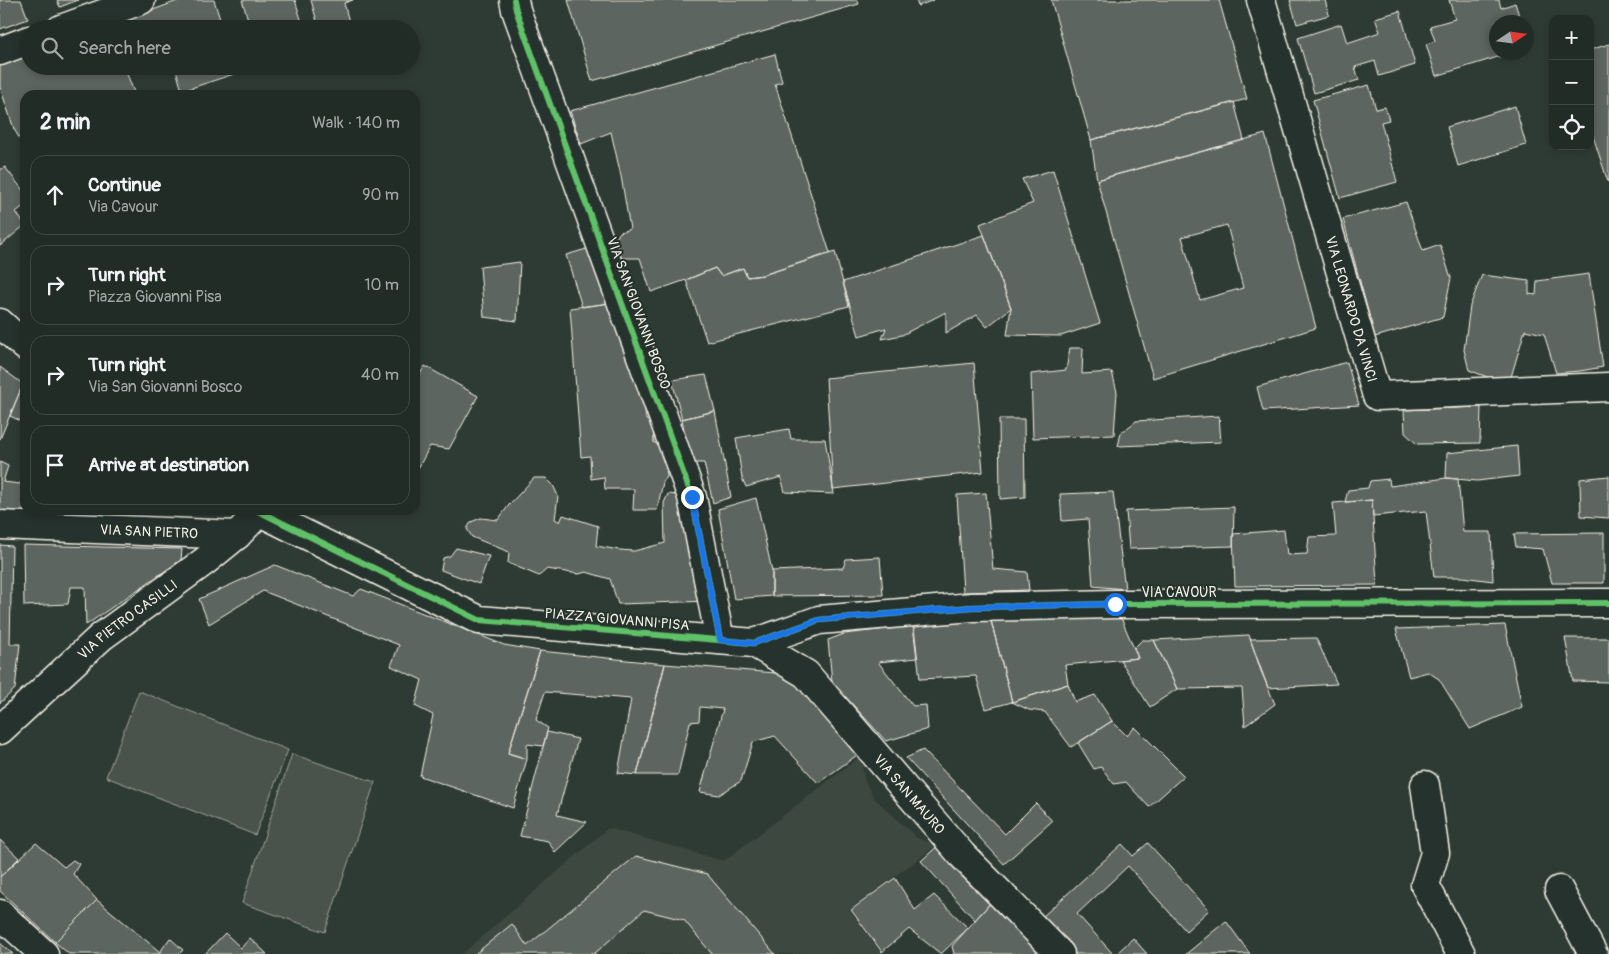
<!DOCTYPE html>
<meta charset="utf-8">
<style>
:root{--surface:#222c27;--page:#2a342f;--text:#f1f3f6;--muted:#a2a7a7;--line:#3f4844}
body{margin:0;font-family:Pangolin,sans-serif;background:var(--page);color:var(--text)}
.controls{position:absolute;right:15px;top:15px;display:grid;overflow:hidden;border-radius:10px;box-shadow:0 2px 8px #0003}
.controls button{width:45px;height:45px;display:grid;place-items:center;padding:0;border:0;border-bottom:1px solid var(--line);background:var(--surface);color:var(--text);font:25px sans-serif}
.compass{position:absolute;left:1489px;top:15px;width:45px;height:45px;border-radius:50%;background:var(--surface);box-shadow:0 2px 8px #0003;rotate:77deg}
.stop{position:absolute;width:15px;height:15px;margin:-11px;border:4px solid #1a73e8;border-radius:50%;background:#fff}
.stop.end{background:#1a73e8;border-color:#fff;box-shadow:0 1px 5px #0008}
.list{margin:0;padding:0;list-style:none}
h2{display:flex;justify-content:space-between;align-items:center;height:65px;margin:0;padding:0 20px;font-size:21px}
h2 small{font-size:16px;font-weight:400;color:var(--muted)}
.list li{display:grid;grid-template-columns:32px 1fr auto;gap:15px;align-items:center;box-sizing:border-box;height:80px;margin:0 10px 10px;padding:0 10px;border:1px solid var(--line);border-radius:15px}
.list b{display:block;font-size:19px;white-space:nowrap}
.list p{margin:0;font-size:16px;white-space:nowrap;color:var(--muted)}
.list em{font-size:16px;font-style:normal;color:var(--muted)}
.icon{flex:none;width:28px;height:28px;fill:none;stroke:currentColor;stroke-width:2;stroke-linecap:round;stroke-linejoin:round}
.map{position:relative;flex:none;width:1609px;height:954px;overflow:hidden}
.search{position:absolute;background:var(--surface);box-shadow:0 2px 8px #0003;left:20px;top:20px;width:400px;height:55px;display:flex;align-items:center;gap:12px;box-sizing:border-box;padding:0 18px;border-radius:28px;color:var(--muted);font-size:19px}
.panel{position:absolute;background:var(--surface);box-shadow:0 2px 8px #0003;left:20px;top:90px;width:400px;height:425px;border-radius:15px}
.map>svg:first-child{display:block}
.built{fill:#3c4841}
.green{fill:#48524c;stroke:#9ea29a}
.building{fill:#5c655e;stroke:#f4f1e8;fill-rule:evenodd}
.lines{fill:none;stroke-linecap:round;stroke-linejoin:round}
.minor-casing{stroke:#f4f1e8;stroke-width:31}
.minor{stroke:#26332d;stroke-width:28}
.cycleway-casing{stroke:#26332d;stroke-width:9}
.cycleway{stroke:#61c268;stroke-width:6}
.route{stroke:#1a73e8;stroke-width:6}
.labels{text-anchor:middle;stroke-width:4;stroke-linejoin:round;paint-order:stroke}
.street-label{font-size:14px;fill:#f4f1e8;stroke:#26332d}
</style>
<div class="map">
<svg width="1609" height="954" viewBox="0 0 1609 954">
<rect width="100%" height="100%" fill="#2e3b34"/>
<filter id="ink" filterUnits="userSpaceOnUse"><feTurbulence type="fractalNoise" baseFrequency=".02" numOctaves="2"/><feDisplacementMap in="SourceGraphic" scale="10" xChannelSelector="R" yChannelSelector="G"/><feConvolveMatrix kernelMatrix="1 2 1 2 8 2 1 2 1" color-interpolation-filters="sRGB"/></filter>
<g filter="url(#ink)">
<path class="built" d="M861,756l3,23 10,19 43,40 13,5h10l-91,67 33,44h-420l146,-126 116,33z"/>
<path class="green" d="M139,691l149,59 -33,85 -149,-58z
M292,754l83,28 -50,150 -83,-29z"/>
<path class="building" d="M0,0h21l7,19 -28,10z
M57,0h21l-18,7z
M180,0h34l9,29h-103l-2,-6z
M242,0h53l9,29h-53z
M311,0h42l-9,3 6,23 -8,3h-23z
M568,0h289l2,4 -267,77z
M916,0h18l-16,6z
M1051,0h168l28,99 -156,41z
M1290,0h35l4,15 -32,9z
M1449,0h50l2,8 14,-5 6,19h-25v30h18l-78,24 -10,-32 9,-3 -5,-15 25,-7z
M1400,11l15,54 -36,11 -4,-15 -20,6 4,13 -45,13 -16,-55 43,-14 6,19 33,-11 -5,-14z
M1609,44v138h-1l-18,-55v-77z
M29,48v18h95l11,29h-110l-1,51 -10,-17 -14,-42v-29z
M775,54l7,28 -7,2 55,169 -67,22 -16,2 -4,-9 -22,8 -6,-8 -29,12 -35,12 -11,-34h-23l-5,-13 8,-13 10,-3 -9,-53 -10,-44 -30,12 -11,-33z
M134,66h35l-33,7z
M175,66h60l2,7 -55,18z
M1369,85l7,24 9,-2 4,13 -8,2 16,60 -57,16 -27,-98z
M1234,102l10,38 -147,40 -6,-40z
M1515,106l11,39 -68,21 -11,-39z
M1265,134l51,194 -163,50 -56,-198zM1227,225l16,63 -43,12 -18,-63z
M5,167l20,26v12l-9,7 9,13 -25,21v-76z
M1053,170l47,153 -39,13 -54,-1 4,-27 -31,-84 53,-21 -11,-24z
M1406,202l17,49 17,-6 11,33 -8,39 -68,20 -32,-118z
M984,235l27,73 -24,19 -10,-12 -31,18v-21l-44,23 -20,4 4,-11 -27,8 -16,-54z
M590,248l20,55 -28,4 -16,-52z
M835,252l14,54 -142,36 -21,-62 29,-12 6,8 22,-8 4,9 16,-2z
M520,262l-3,59 -33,-4 -4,-50z
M1589,274l14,93 -23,4 -24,2 -12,-39 -19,-4 -14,47 -21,1 -21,-8 -5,-20 6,-44 12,-31 47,6v13l7,1 1,-14z
M610,303l32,77 4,40 7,2 1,21h11l2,34 -4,5 -6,28h-24l1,-21h-29l-1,-12 -13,2 -1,-23 -9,1 -11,-149z
M1070,348h13l-1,26 30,-2 5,20 -3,43 -81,3 -2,-64 35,-4z
M1347,362l12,43 -96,6 -6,-24z
M974,363l9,109 -150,17 -7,-111z
M425,366l53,30 -29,53 -19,-3 -15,28v-92z
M0,367l23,17 -23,55z
M706,375l9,36 -33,8 -10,-39z
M23,384l2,1v38l-15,-7z
M1481,407l-1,36 -63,1 -12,-11 -1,-23z
M715,411l16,86 -18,6 -9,-40h-14l-8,-44z
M1219,416l2,26 -103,4 3,-13 15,-12z
M999,419h25l1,78 -25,2z
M789,429l2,10h34l9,55 -49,-2 -4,-15 -35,10 -4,-9 -6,-40z
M1517,446l2,30 -42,5 -31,-3 1,-25z
M0,462l8,4 -5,16 17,2 5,-12v38l-2,5 -23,-3z
M1609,476v42l-28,-2 -1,-37z
M534,478h12l7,7 5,11 -3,23 5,3 3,-7 35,11 -2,20 23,4 15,1 31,-8 -1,-40 4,-9 17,2 27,105 -94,3 -8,-25 -24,-7 -7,2 -32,-5 -8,7 -31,-13 1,-11 -37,-15 -5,-8 4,-7 10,-4 17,2 11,-15z
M1446,478l12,1 5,53h28l2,49 -31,-4h-28l-8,-66 -53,5 -1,-16 -27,2 3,-12 20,-2 2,-7 19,-2 1,7z
M1113,492l12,97 -32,-3 -5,-67 -26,2 -2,-27z
M986,493l7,76 34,3 2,18 -66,2 -6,-97z
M756,498l16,73v25l-38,3 -16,-90z
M1372,500l5,85 -142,1 -2,-52 51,-4 3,25 20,-1 2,-17 27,-1 -3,-33z
M1234,507l-1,39 -104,3 -3,-38z
M1604,533v50h-52l-9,-34 -27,-2 -2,-13z
M0,545l12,1 -2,98h10l-5,45 -15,14z
M23,545l159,4 -1,11 -95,65 -1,-38h-14l-3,17 -44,2z
M456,548l33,8 -10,28 -38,-14 2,-12 7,-2z
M880,557l3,38 -111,1v-25l71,-3 3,-9z
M275,565l78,31 8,-7 143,56 36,6 -32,102 19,6 -14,49 -93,-32 13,-61 -18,-9 7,-26 -31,-14 8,-21 -136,-54 -54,33 -10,-25z
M1119,613l19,45 -73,7 3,19 -56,18 -22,-85z
M990,617l22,85 -26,7 -10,-33 -56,3 -7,-60z
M1505,625l17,82 -52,22 -31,-50 -11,-7 -19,5 -13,-48z
M913,626l4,32 -39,4 35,44 13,-1 2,24 -42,12 -54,-59 -4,-42 16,-6z
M1249,635l12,36 14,33 -30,22 -3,-38 -65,1 -23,-49z
M1316,638l21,46 -69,4 -18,-49z
M1565,638h44v44l-36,-1z
M1142,640h12l23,49 -27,18 -30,-47 18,-2 -4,-10z
M540,651l125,13 -28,111 -19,-2 13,-74 -86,-7 -9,28 12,8 -5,18 -16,-2v15l-19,-6z
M665,664l122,10 12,3 61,76 -42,30 -43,-47 -22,6 -12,39 -22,14 -19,-3 23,-83 -23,-2 -1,14 -9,1 -12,53h-41z
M1068,684l7,18 20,-7 17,26 -41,26 -26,-35 -16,-2 -17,-8z
M1112,721l15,15 8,-9 49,49 -35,31 -23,-25 -12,2 -13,-17 -7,2 -16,-26z
M547,732l31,7 -21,76 30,7 -32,30 -7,-11 -28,-5z
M923,750l82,84 31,-31 16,18 -48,43 -98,-106z
M0,840l19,18 -19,19z
M942,842l53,56 -20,22 -54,-59z
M36,843l28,24 9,-7 6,4 -6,10 24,26 -42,42 -55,-51v-14z
M1148,843l61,67 -23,21 -58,-65 -51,48 36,40h-40l-32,-36 81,-74 11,12z
M636,856l71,18 68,80h-63l-28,-34 -40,-10 -50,44h-119l37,-30 15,22z
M895,878l20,32 19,-15 34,33 -27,26 -32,-25 -27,23 -31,-42z
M995,898l52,56h-93l-2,-8z
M97,900l63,52 10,-14 13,12 -4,4h-110l-14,-12z
M1226,921l24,33h-64z
M225,933l16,15 9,-10 17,16h-62z
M1133,938l14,16h-31z
M0,943l13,11h-13z"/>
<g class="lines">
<g class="minor-casing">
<g id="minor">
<path d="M514,0l2,10 176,487 28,143"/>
<path id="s1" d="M1261,0l116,396 232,-9"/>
<path d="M61,29l80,-29"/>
<path d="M0,51l29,-11"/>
<path d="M0,323l25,23"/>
<path d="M256,510l223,110 275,23 65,-23 153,-13 143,-3 494,-1"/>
<path id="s2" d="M0,525l237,10"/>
<path id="s3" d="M754,643l52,31 156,181 98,99"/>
<path id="s4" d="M0,730l101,-93 104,-76 32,-26 22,-23"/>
<path d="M1425,785l10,68 -10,32 36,69"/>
<path d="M1559,890l34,64"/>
<path d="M0,914l44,40"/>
</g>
</g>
<use href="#minor" class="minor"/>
<g class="cycleway-casing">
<path id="cycleway" d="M514,0l2,10 176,487 28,143
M256,510l223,110 275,23 65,-23 153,-13 143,-3 494,-1"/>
</g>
<use href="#cycleway" class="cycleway"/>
</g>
</g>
<g class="lines" filter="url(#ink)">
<path class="route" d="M692,497l28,143 34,3 65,-23 153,-13 143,-3"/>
</g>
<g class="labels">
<g class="street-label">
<text dy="5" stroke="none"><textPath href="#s1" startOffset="322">VIA LEONARDO DA VINCI</textPath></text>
<text transform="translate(639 313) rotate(70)" y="5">VIA SAN GIOVANNI BOSCO</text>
<text dy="5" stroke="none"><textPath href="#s2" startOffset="149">VIA SAN PIETRO</textPath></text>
<text x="1179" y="597">VIA CAVOUR</text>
<text transform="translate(617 619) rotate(5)" y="5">PIAZZA GIOVANNI PISA</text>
<text dy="5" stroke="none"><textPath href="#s4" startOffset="169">VIA PIETRO CASILLI</textPath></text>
<text dy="5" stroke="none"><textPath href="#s3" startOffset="219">VIA SAN MAURO</textPath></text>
</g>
</g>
</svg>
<div class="controls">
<button>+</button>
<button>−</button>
<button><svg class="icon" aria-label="locate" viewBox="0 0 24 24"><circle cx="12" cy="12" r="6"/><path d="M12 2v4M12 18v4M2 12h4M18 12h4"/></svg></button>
</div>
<svg class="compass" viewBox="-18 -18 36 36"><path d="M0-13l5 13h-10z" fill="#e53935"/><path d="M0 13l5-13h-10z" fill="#a2a7a7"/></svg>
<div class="stop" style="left:1115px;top:604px"></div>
<div class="stop end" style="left:692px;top:497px"></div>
<div class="search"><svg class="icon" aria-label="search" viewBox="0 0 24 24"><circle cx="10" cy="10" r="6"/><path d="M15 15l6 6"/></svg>Search here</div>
<section class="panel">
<h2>2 min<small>Walk · 140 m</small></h2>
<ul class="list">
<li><svg class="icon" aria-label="ahead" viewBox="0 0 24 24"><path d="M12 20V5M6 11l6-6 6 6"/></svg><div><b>Continue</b><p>Via Cavour</p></div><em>90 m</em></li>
<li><svg class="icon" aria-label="right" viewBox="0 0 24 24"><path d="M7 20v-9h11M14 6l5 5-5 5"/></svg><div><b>Turn right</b><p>Piazza Giovanni Pisa</p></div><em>10 m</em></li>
<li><svg class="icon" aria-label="right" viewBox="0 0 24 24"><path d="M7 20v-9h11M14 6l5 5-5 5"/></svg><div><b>Turn right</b><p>Via San Giovanni Bosco</p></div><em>40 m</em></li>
<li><svg class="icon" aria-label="arrive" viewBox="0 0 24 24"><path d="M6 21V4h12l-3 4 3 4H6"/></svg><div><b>Arrive at destination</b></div></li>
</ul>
</section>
</div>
